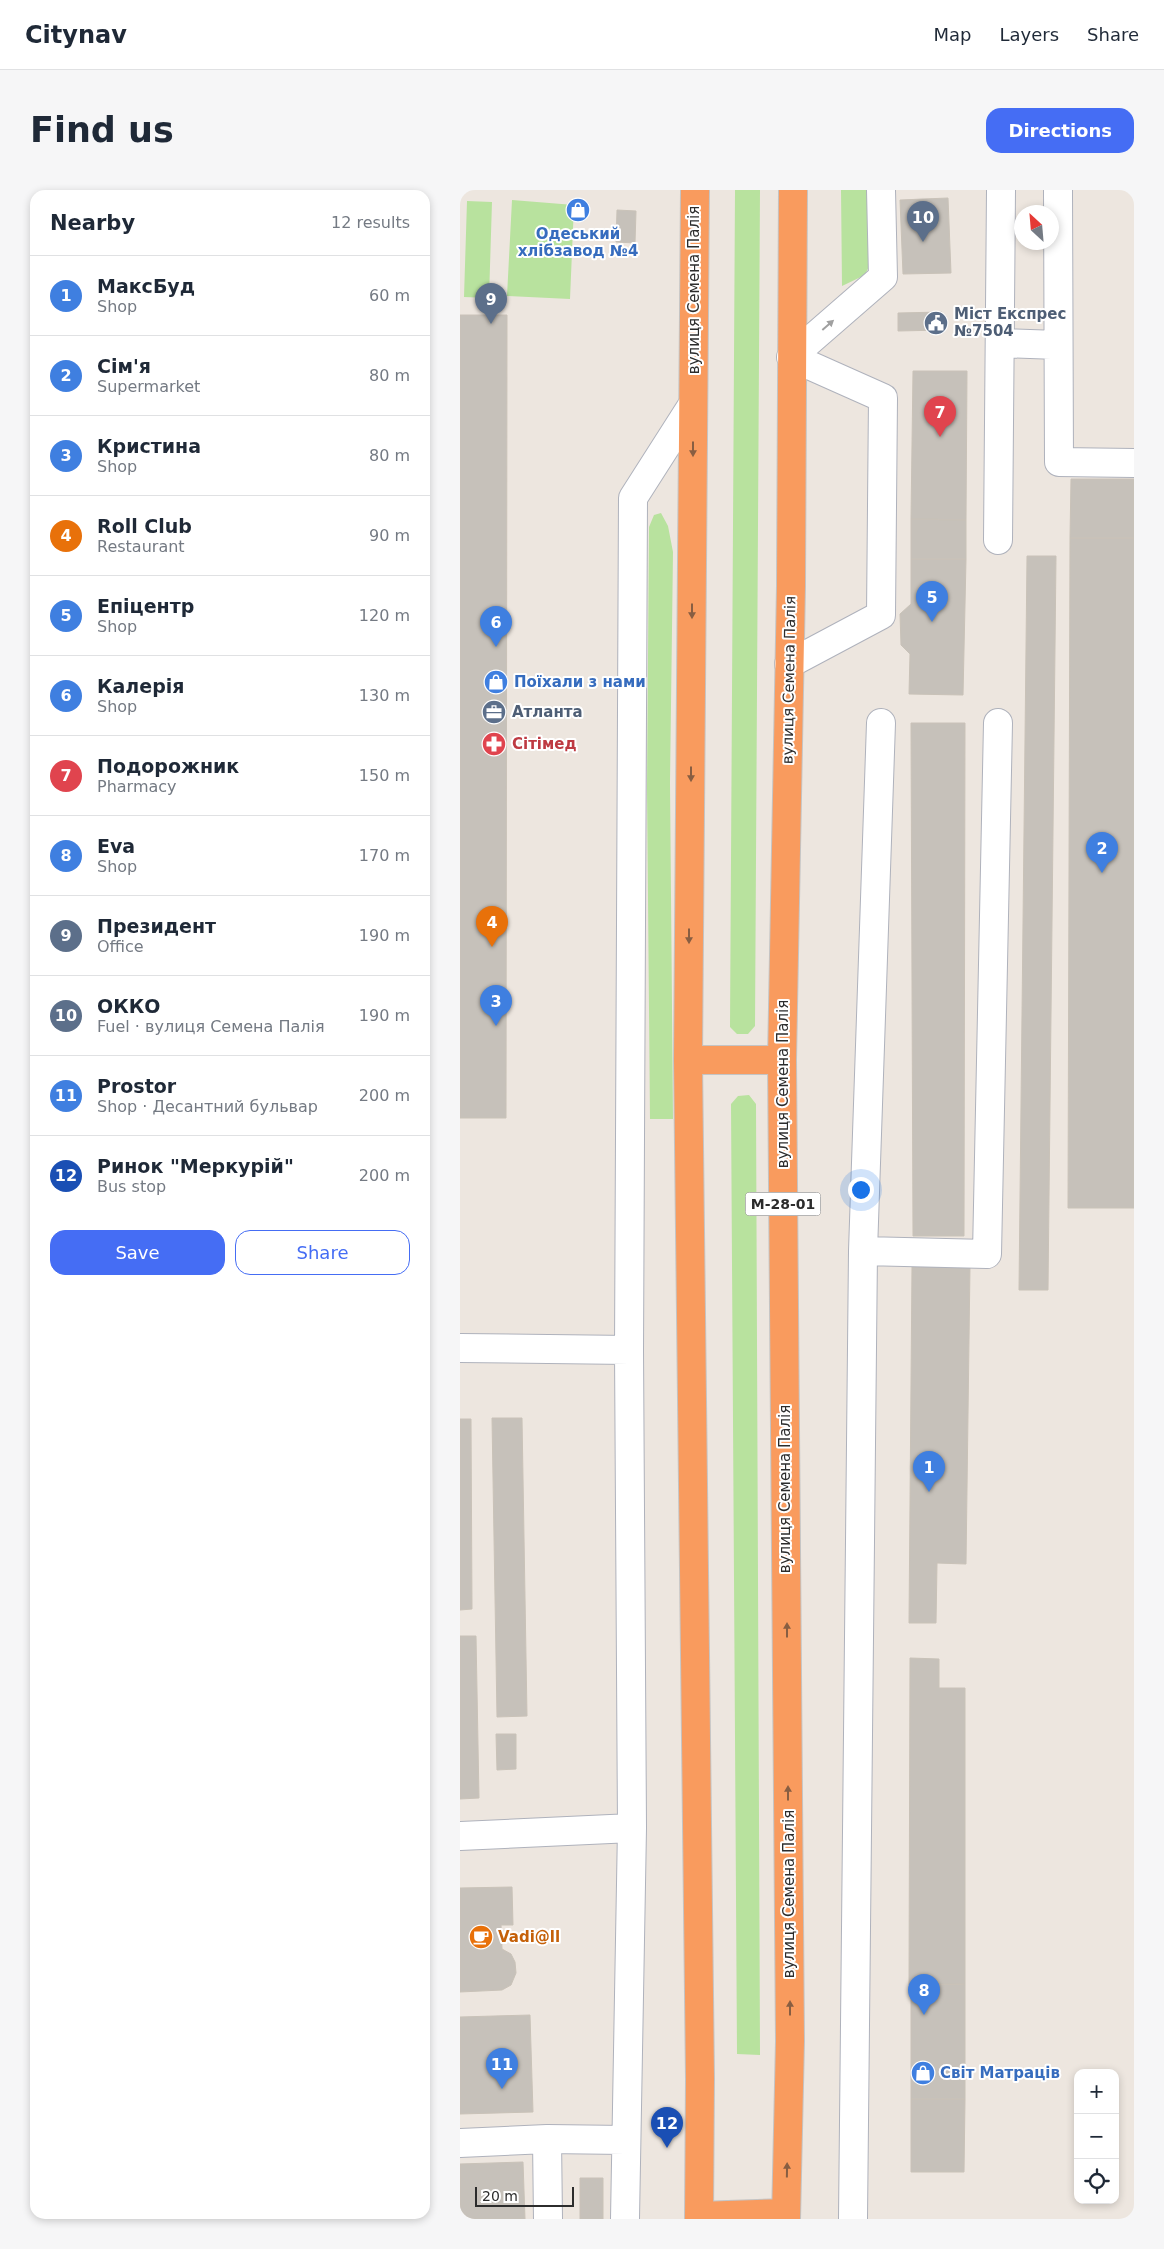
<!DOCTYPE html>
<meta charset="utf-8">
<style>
:root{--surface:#fff;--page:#f6f6f7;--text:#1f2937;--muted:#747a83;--line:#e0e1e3;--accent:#456df4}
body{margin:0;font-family:"DejaVu Sans",sans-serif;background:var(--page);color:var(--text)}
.controls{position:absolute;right:15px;bottom:15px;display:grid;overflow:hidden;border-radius:10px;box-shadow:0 2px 8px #0003}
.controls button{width:45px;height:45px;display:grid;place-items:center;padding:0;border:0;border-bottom:1px solid var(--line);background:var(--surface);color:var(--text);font:25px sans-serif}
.compass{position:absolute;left:554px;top:15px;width:45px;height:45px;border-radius:50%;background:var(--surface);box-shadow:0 2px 8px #0003;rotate:334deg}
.scale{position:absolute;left:15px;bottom:12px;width:99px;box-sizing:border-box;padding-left:5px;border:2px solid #2c2c2c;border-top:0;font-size:14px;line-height:18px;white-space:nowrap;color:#2c2c2c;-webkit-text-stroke:4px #fff;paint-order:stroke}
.you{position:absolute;left:400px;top:999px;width:18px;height:18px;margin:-12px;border:4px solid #fff;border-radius:50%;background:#1a73e8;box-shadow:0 0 0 8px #1a73e833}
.badge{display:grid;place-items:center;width:32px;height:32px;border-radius:50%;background:var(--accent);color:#fff;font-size:16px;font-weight:700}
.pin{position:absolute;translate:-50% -41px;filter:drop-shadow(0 1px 2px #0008)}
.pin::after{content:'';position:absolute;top:26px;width:18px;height:15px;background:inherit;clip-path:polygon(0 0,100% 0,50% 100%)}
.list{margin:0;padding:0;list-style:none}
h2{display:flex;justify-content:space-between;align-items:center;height:65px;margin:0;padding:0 20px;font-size:21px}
h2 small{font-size:16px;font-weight:400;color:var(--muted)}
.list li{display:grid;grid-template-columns:32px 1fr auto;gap:15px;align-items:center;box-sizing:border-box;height:80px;padding:0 20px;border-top:1px solid var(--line)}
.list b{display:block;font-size:19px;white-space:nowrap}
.list p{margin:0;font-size:16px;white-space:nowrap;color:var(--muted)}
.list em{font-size:16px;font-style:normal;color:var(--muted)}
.actions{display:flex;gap:10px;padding:15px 20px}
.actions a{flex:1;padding:11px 0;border:1px solid var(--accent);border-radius:15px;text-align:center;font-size:18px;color:var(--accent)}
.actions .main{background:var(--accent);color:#fff}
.icon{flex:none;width:28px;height:28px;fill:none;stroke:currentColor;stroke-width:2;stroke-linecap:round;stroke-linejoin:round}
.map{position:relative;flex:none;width:674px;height:2029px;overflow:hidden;border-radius:15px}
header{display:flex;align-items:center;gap:30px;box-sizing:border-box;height:70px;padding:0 25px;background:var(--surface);border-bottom:1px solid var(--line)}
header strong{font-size:24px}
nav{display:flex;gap:28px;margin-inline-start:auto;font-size:18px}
.intro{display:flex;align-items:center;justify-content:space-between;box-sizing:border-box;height:120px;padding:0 30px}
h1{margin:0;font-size:35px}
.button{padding:12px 22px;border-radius:15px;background:var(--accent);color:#fff;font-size:18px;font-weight:700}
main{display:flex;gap:30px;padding:0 30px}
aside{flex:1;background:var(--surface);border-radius:15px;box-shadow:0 2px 8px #0003}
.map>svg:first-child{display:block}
.green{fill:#b8e29e}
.building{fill:#c6c1ba;stroke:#c9c2b8}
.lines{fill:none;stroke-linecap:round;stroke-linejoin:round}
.minor-casing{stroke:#afb2bc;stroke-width:30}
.highway-casing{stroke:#c4c4c4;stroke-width:30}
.minor{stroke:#fff;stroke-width:28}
.highway{stroke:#f99b5e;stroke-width:28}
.oneway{fill:#a0a0a0}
.oneway2{fill:#885e42}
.labels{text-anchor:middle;stroke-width:4;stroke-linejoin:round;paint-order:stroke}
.shield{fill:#fff;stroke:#6b6b6b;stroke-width:1}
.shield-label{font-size:14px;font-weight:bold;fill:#2c2c2c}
.shop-label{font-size:15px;font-weight:bold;fill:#366cbe;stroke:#fff;text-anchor:start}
.street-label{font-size:15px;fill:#2c2c2c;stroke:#fff}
.service-label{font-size:15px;font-weight:bold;fill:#4e5e75;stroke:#fff;text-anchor:start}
.health-label{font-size:15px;font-weight:bold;fill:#be3a42;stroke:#fff;text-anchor:start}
.food-label{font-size:15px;font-weight:bold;fill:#c56008;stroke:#fff;text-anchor:start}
</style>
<header>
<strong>Citynav</strong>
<nav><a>Map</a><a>Layers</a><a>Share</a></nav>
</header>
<div class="intro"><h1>Find us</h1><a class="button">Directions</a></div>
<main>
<aside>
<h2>Nearby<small>12 results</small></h2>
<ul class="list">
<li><span class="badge" style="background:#3f7fe0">1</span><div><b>МаксБуд</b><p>Shop</p></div><em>60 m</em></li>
<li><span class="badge" style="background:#3f7fe0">2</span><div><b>Сім'я</b><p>Supermarket</p></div><em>80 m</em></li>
<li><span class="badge" style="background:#3f7fe0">3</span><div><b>Кристина</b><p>Shop</p></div><em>80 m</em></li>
<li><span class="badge" style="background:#e8710a">4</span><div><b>Roll Club</b><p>Restaurant</p></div><em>90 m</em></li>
<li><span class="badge" style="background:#3f7fe0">5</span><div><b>Епіцентр</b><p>Shop</p></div><em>120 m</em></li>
<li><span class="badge" style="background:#3f7fe0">6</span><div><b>Калерія</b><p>Shop</p></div><em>130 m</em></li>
<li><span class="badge" style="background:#e0444e">7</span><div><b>Подорожник</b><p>Pharmacy</p></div><em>150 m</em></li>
<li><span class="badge" style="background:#3f7fe0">8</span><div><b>Eva</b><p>Shop</p></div><em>170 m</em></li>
<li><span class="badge" style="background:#5c6f8a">9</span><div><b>Президент</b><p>Office</p></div><em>190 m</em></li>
<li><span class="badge" style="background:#5c6f8a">10</span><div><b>ОККО</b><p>Fuel · вулиця Семена Палія</p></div><em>190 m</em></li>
<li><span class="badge" style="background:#3f7fe0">11</span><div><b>Prostor</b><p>Shop · Десантний бульвар</p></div><em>200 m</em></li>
<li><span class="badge" style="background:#1a4fb4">12</span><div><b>Ринок &quot;Меркурiй&quot;</b><p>Bus stop</p></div><em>200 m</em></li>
</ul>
<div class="actions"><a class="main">Save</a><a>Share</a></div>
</aside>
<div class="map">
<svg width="674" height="2029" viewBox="0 0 674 2029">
<rect width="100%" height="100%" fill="#ede6df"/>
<path class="green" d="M275,0h25l-5,836 -7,8h-11l-7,-7z
M381,0h30l-1,74 -5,11 -23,11z
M52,10l62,5 -4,94 -63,-3z
M7,11l25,1 -3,96 -25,-1z
M201,323l7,13 5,26 -3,231 3,336h-23l-3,-331 2,-261 5,-12z
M289,905l7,9 4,951 -23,-1 -6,-950 7,-8z"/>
<path class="building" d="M488,8l3,75 -48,1 -3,-74z
M114,15h9v9h-9z
M157,20l19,1 -1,32 -19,-1z
M482,122v18l-44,1v-18z
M0,125h47l-1,803h-46z
M453,181h54l-1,149 -55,-1z
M611,289h63v59h-64z
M451,329l55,1v39h-55z
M610,348h64v670h-66z
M567,366h29l-8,734h-29z
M451,369h55l-3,136 -54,-1 1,-40 -9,-9 -1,-31 11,-10z
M451,533h54l-1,513h-51z
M452,1076h58l-4,298 -29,-1 -1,60h-27z
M32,1228h30l5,298 -30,1z
M0,1229h11l1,190 -12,1z
M0,1446h16l3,162 -19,1z
M450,1468l29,1v29h26v296l-56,1z
M36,1544h20v35l-19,1z
M52,1697l1,38h-12l1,24 9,5 4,8 1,11 -5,12 -9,5 -42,2v-104z
M505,1794v115h-54v-114z
M70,1825l3,97 -73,2v-97z
M451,1909h54l-1,73h-53z
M63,1972l2,57h-65v-55z
M120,1988h23v41h-23z"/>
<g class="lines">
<g class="minor-casing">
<path id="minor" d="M598,0l1,272 75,1
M540,153l58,2
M538,350l3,-350
M329,474l92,-49 2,-217 -92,-41 92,-80 -2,-87
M403,1061l124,3 11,-531
M0,1158l169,2
M0,1646l172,-8
M87,1949l1,80
M0,1953l87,-4 78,1
M165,2029l7,-391 -3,-478 4,-852 60,-94
M393,2029l10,-968 18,-528"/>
</g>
<g class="highway-casing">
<path id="highway" d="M235,0l-7,870 12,1019 -1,140
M228,870h94
M239,2026l87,-3
M326,2029l4,-178 -8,-981 9,-474 2,-396"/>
</g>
<use href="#minor" class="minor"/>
<use href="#highway" class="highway"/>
</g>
<defs><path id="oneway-solid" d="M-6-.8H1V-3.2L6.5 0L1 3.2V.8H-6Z" transform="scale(1.25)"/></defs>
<use class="oneway" href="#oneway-solid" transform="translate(368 135) rotate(-41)"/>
<g class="oneway2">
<use href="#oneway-solid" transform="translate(233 259) rotate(90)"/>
<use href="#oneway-solid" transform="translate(232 421) rotate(90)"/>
<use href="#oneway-solid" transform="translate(231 584) rotate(90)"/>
<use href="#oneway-solid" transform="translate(229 746) rotate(90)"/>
<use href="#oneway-solid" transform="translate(327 1440) rotate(-90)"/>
<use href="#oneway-solid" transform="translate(328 1603) rotate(-90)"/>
<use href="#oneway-solid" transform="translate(330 1818) rotate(-90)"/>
<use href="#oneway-solid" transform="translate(327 1980) rotate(-89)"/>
</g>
<defs>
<g id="shop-disc" transform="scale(1.25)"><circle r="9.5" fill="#3f7fe0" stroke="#fff"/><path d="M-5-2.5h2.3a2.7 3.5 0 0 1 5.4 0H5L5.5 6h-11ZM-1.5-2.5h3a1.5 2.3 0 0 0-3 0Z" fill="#fff"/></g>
<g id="civic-disc" transform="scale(1.25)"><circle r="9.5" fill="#5c6f8a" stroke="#fff"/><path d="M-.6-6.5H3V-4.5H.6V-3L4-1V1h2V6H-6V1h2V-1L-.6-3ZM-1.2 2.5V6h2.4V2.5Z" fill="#fff"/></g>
<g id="office-disc" transform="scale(1.25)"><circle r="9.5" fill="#5c6f8a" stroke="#fff"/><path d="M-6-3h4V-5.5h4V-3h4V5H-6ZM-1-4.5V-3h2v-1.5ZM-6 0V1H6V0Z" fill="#fff"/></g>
<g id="pharmacy-disc" transform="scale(1.25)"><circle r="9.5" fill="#e0444e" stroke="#fff"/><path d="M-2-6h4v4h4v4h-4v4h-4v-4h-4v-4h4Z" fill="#fff"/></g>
<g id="cafe-disc" transform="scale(1.25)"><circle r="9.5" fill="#e8710a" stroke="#fff"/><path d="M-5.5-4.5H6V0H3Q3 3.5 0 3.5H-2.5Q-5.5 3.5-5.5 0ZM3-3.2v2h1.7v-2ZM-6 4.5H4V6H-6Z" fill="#fff"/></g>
</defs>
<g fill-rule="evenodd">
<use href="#shop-disc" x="118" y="20"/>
<use href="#civic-disc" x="476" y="133"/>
<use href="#shop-disc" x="36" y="492"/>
<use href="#office-disc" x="34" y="522"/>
<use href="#pharmacy-disc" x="34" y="554"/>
<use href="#cafe-disc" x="21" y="1747"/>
<use href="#shop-disc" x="463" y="1883"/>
</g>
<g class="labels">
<rect class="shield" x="285.5" y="1002.5" width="75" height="23" rx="4"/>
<g class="shield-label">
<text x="323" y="1019">М-28-01</text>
</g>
<g class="shop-label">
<text x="118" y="49" text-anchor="middle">Одеський<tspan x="118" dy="17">хлібзавод №4</tspan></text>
<text x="54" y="497">Поїхали з нами</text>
<text x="480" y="1888">Світ Матраців</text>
</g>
<g class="street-label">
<text transform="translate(234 100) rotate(-90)" y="5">вулиця Семена Палія</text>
<text transform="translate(329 490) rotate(-89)" y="5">вулиця Семена Палія</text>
<text transform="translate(323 894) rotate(-90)" y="5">вулиця Семена Палія</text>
<text transform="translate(325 1299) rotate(-90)" y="5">вулиця Семена Палія</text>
<text transform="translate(329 1704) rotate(-90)" y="5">вулиця Семена Палія</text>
</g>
<g class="service-label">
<text x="494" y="129">Міст Експрес<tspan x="494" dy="17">№7504</tspan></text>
<text x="52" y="527">Атланта</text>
</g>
<g class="health-label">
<text x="52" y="559">Сітімед</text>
</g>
<g class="food-label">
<text x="38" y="1752">Vadi@ll</text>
</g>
</g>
</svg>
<div class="controls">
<button>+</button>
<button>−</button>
<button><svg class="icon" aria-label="locate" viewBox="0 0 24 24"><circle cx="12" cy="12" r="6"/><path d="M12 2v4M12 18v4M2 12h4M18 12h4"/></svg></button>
</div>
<svg class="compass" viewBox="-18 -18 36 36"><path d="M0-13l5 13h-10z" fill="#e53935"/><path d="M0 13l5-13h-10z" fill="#747a83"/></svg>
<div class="scale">20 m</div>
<div class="you"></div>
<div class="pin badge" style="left:469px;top:1302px;background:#3f7fe0">1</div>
<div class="pin badge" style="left:642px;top:683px;background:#3f7fe0">2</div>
<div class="pin badge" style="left:36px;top:836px;background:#3f7fe0">3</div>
<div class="pin badge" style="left:32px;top:757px;background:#e8710a">4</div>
<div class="pin badge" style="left:472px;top:432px;background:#3f7fe0">5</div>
<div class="pin badge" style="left:36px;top:457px;background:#3f7fe0">6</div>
<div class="pin badge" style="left:480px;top:247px;background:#e0444e">7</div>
<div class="pin badge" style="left:464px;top:1825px;background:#3f7fe0">8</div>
<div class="pin badge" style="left:31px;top:134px;background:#5c6f8a">9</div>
<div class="pin badge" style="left:463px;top:52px;background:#5c6f8a">10</div>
<div class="pin badge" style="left:42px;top:1899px;background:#3f7fe0">11</div>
<div class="pin badge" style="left:207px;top:1958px;background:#1a4fb4">12</div>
</div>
</main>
